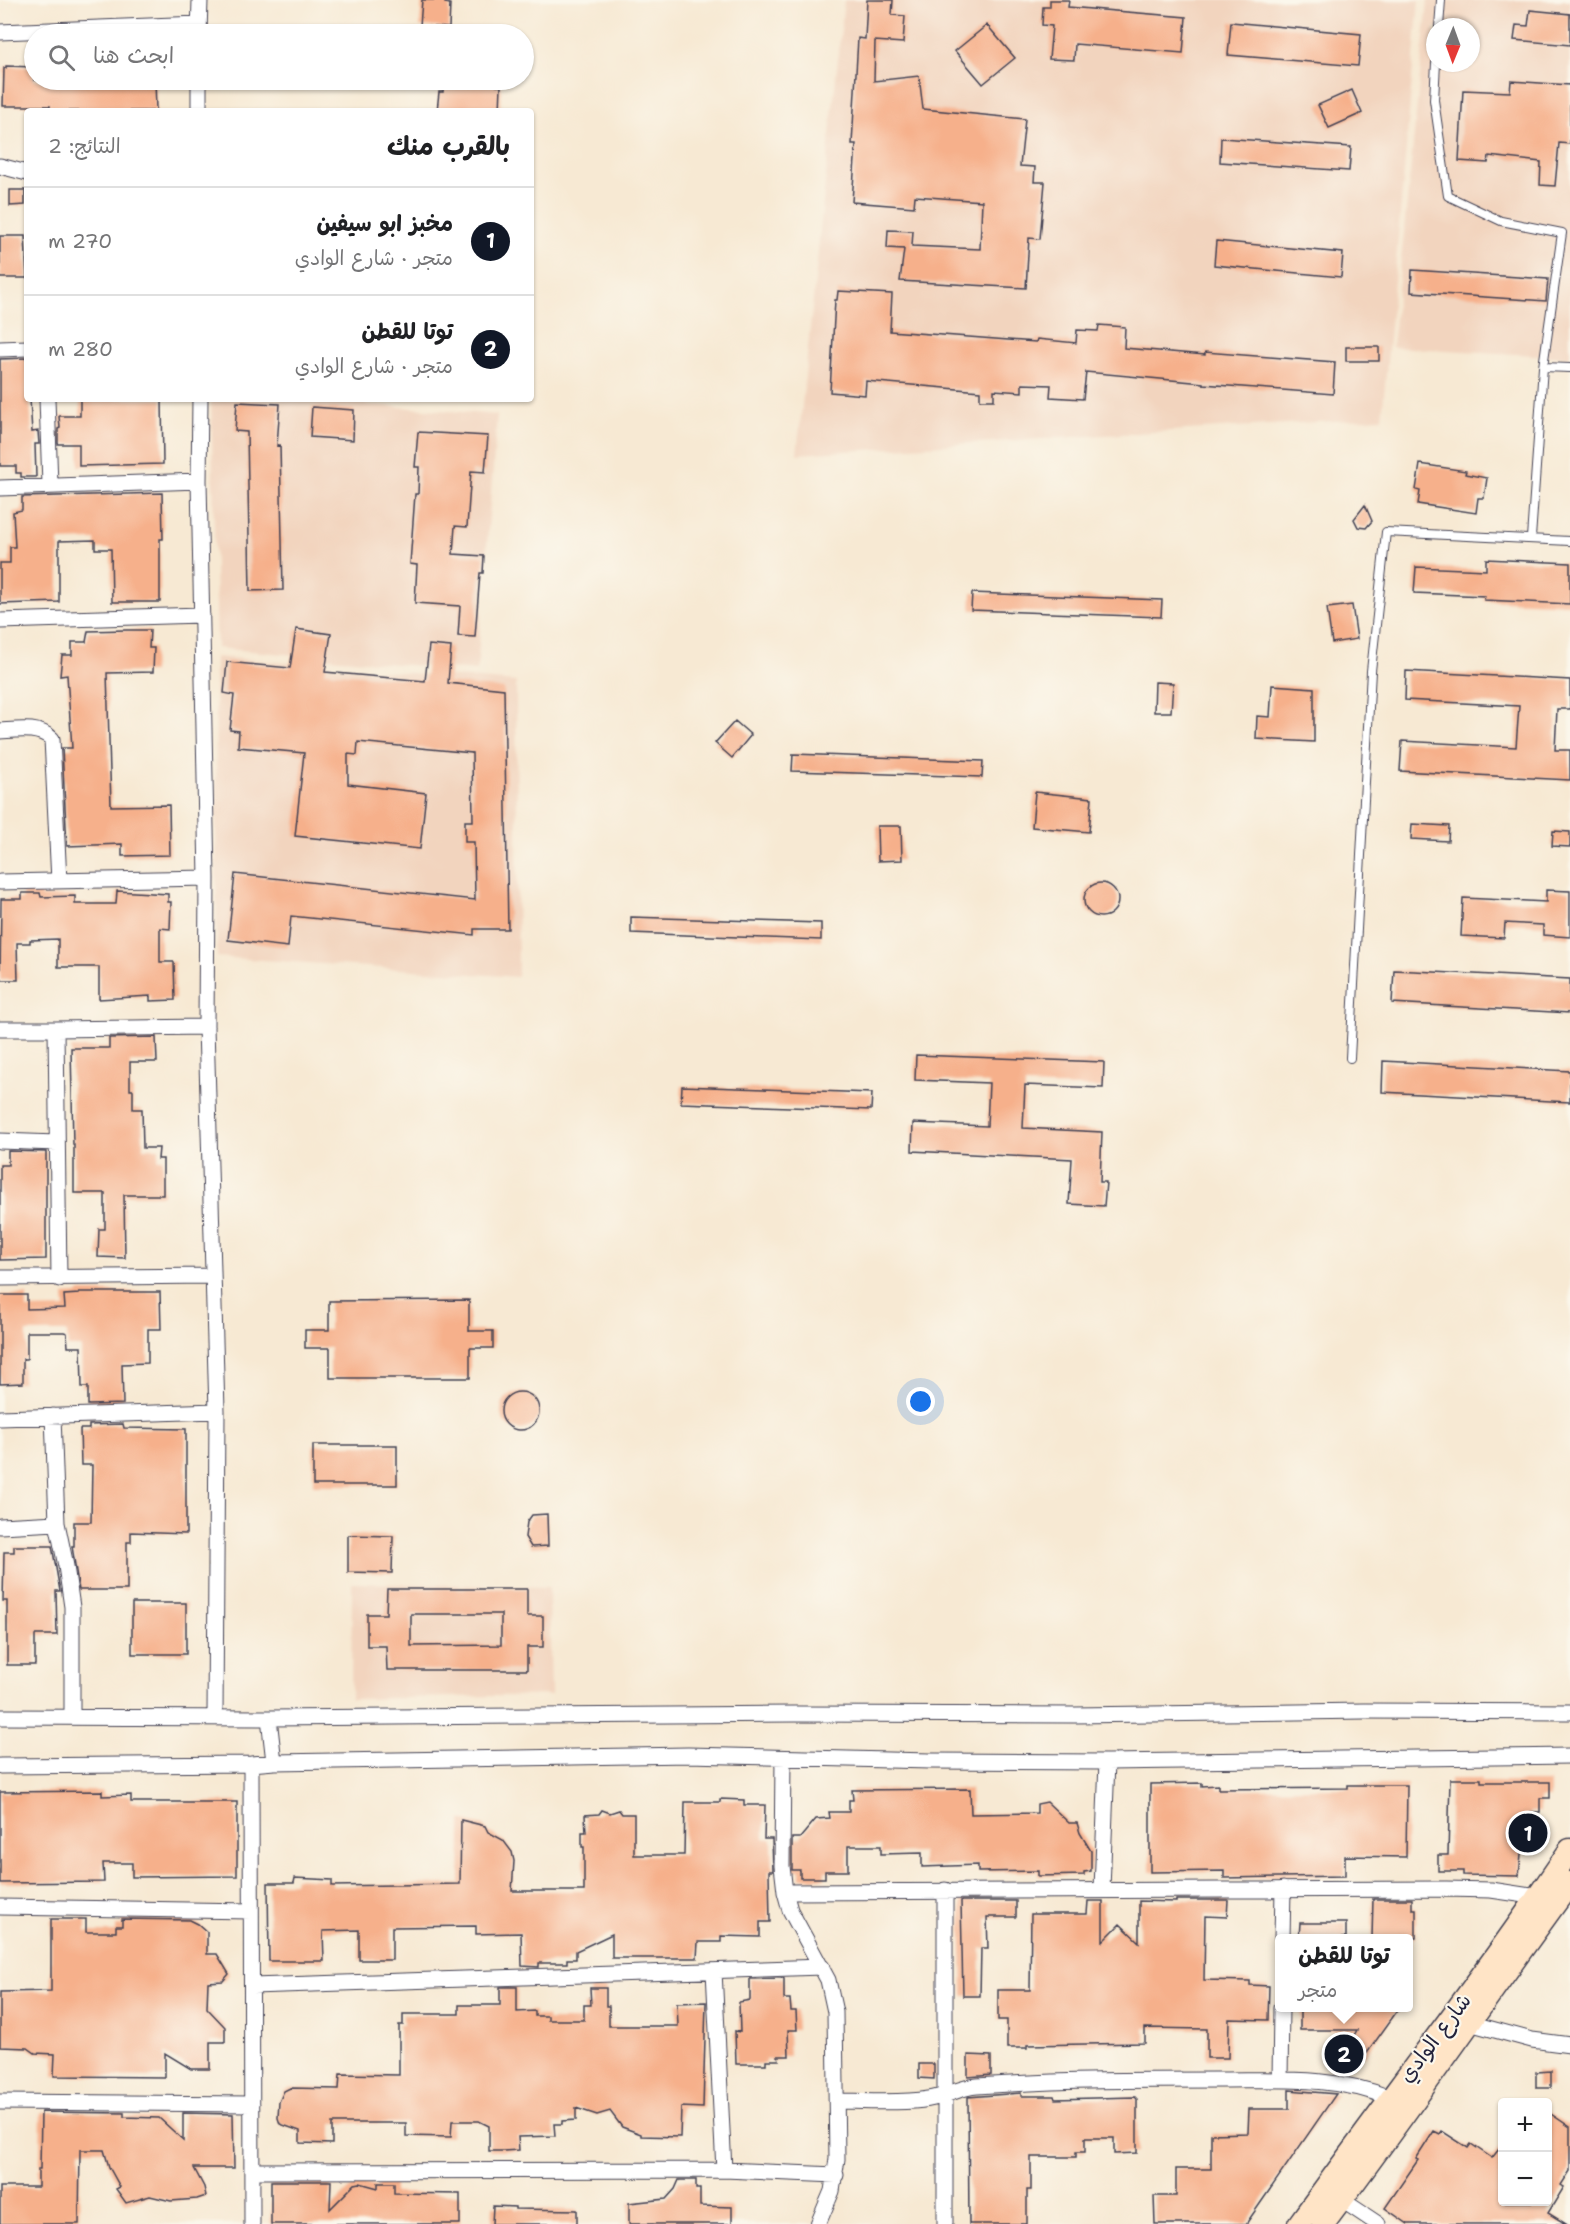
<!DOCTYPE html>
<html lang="ar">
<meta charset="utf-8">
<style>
:root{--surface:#fff;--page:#f6f6f6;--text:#202124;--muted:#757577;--line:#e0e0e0;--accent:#111827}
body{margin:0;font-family:"Shantell Sans","Playpen Sans Arabic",sans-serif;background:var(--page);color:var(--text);direction:rtl}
.controls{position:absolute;right:18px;bottom:18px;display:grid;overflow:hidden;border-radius:6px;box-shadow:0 2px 4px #0004}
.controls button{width:54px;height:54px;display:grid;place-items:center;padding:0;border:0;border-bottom:2px solid var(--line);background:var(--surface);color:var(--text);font:30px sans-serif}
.compass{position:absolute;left:1426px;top:18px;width:54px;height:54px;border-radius:50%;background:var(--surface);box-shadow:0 2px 4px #0004;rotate:181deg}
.you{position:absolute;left:921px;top:1402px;width:21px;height:21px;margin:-15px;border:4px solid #fff;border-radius:50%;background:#1a73e8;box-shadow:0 0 0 9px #1a73e833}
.badge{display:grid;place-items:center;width:39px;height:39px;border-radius:50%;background:var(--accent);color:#fff;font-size:20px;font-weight:700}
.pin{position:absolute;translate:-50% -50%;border:3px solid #fff;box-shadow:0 2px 6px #0006}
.popup{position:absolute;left:1275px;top:1934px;width:138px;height:78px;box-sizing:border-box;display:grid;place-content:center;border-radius:6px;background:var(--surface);filter:drop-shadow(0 2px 4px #0005);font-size:20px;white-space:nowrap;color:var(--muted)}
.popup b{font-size:22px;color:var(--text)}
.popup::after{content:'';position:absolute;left:50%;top:100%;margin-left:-12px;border:12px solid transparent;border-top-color:var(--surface)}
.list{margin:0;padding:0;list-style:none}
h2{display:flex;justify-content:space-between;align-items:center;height:78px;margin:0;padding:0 24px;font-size:26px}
h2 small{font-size:20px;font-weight:400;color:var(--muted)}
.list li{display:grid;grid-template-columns:39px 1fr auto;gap:18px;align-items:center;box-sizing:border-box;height:108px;padding:0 24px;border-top:2px solid var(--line)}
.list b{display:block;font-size:22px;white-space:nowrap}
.list p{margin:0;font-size:20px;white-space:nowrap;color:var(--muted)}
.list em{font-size:20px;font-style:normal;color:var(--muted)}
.icon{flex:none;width:33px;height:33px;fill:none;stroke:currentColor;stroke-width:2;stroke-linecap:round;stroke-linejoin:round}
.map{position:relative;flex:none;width:1570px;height:2224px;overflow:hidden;direction:ltr}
.search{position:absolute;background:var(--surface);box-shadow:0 2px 4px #0004;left:24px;top:24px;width:510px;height:66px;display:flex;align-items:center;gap:15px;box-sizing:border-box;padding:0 21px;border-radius:33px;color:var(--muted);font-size:22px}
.panel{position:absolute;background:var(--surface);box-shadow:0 2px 4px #0004;left:24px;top:108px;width:510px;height:294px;border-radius:6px;direction:rtl}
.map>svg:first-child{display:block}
.built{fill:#f2d4be;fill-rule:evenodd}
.building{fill:#f6b08b;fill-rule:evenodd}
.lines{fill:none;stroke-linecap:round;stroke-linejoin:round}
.lane-casing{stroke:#424052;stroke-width:10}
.street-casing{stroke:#424052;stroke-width:17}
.secondary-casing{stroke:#424052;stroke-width:25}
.lane{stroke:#fff;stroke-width:8}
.street{stroke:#fff;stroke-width:15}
.secondary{stroke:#ffe4c6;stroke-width:22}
.labels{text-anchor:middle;stroke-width:4.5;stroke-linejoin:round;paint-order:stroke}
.street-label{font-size:21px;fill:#22223b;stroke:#fbf7ec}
</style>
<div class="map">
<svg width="1570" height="2224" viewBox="0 0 1570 2224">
<rect width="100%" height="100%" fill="#fbf7ec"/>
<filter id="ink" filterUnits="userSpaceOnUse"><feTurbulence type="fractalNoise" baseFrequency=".0167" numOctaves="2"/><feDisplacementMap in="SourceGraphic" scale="12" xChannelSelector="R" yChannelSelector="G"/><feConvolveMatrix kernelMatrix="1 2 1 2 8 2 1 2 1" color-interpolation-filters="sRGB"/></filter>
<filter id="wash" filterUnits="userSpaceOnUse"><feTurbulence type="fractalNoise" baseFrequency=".008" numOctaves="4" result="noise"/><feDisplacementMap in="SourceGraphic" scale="24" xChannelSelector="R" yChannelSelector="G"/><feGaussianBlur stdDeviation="1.35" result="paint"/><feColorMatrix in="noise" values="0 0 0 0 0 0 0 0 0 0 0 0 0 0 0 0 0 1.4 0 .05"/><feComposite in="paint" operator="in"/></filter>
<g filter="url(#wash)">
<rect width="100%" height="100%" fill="#f7e9d3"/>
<path class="built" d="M844,0h575l-37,418 -585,36z
M1428,0h142v357l-178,-10zM1435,27h36v36h-36z
M211,399h93l193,16 -20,256 -260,-23z
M215,657l301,25 2,295 -301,-20z
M352,1583l197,4 2,108 -200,4z"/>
<g id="blocks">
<path class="building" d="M422,0h24l-1,3 5,1 -1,24 -29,-2z
M867,0h26l-1,15 13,1 -2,27 -28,-2 -1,40 45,-5 4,33 102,10 -5,47 15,1 -1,15h11l-5,57 -11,-1 -3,50 -126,-7 4,-32 -17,-1 1,-18 25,1 -1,15 68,3 2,-48 -67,-5 -1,11 -62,-5 4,-58h-4l6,-106 7,1z
M1050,0h19l-1,7 118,10 -3,36 -108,-9 -1,16 -25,-1 3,-33 -10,-1 1,-18h7z
M1530,10l40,4v31l-56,-5 2,-15 12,1z
M1231,22l130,12 -3,32 -130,-11z
M987,25l28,33 -32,26 -28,-33z
M6,66l28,1v13h121l1,31h-106v-5h-47l1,-38h2z
M1511,81l59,4v59l-11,-1 -4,43 -15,-1 1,-23 -52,-6 -1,7 -29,-2 4,-71 47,2z
M443,82l55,1 -1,3h4l-1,25h-63l2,-19h4z
M1352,90l10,23 -33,15 -11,-23z
M1221,138l130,9 -2,24 -129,-9z
M10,190h15v15l-15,1z
M0,236h25l2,42h-27z
M1216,241l127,12 -2,24 -127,-12z
M1412,270l136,9 -2,22 -135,-9z
M838,291l54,3 -2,37 146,11 1,-3 39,4 1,-13 21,1 1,-6 26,2 -1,21 81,7v-3l130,10 -2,32 -130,-10v-1l-117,-11 -3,27 -33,-2 1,-12 -29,-1v8l-28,-2v10h-14v-9l-114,-10 -1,14 -35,-3 5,-92h2z
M1346,347h33v14h-33z
M27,358v41h3l2,33 6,-1 1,13h-4l1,33h-15v-4h-5v-7h-16v-107z
M80,399h82l1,65 -84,2v-22h-21v-15l2,-1 -1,-12h21z
M237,402l43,2 -3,42 3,-1 3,145 -33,1 -3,-159 -12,-1z
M312,407l42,3 -1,30 -43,-3z
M418,432l70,4 -3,36 -14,-1 -4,56 -12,-1 -2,28 31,2 -1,17h-3l-5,64 -17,-1 2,-30 -45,-3 2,-38 -7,-1 5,-70h3l1,-27h-4z
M1420,464l46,7 -1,3 22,4 -3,20h-6l-2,15 -58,-9 2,-13 -4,-1z
M162,493l1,46h-3v63h-48l-1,-53h-16v-9l-36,1v61l-59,2v-41h10v-16h5l-2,-35 9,-2v-13z
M1365,505l7,16 -6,7 -8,-1 -4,-8z
M1486,559l84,4v41l-86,-4 1,-4 -71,-3 2,-26 70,3z
M972,593l190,7 -1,17 -190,-7z
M1352,605l5,34 -25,4 -5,-35z
M296,629l35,5 -6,38 100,9 4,-36 22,2 -3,36 56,6 4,240h-34v6l-183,-19 -3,31 -60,-7 7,-66 240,26 -1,-58h-9v-21h8l-1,-68 -114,-11 -1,13 -9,-1v30l78,9 -6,56 -125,-13 9,-83 -66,-6 1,-16 -9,-1 4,-35 -10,-2 3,-31 63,6z
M126,630h24l-1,18h5l-1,24 -46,1 4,133 58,-1 1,50 -48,1v-12l-55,2 -5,-98h10l-5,-73 -7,1 2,-21h10v-13h14l2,-11z
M1406,671l164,9v29h-13l-2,41h15v30l-170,-9 2,-30 114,6 3,-41 -114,-6z
M1155,682l18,1 -2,29h-17z
M1272,685l42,3v54l-58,-3 1,-23 13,1z
M735,721l16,14 -19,23 -17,-15z
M793,754l190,7 -1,16 -190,-6z
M1035,792l57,6 -3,34 -57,-5z
M1412,824l37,2 -1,15 -37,-2z
M877,826h24l1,34 -24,1z
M1553,831l17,1v15l-18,-1z
M1084 900a17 17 0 1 1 34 0a17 17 0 1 1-34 0Z
M1546,890l24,1v46l-27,-2v-10l-38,-2 -1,15 -43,-2 2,-38 83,4z
M117,891l51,3v8h3l-1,27 -10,-1v34h14l1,38 -25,1v-5l-51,3v-32h-41v-28l-28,1v3h-13l1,37h-18l1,-81h21v-6h18l1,4 34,-1v8h41z
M631,917l190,6v17l-190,-7z
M1394,970l176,9v34l-178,-10z
M156,1037l1,25h-27v28h3v19h9l1,39h16l-1,11h5v36h-39l1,63 -27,-1 1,-28h6v-36h-31v-48h-1l-2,-97h38v-10z
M916,1055l188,7 -1,26 -78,-3 -2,43 79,4 -2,50h6l-2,24 -35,-2 3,-45 -160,-8 1,-28 74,3 2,-43 -74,-3z
M1383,1061l187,10v31l-188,-10z
M682,1086l190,7 -1,17 -190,-7z
M8,1151l38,1v107l-46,1v-95h8z
M79,1292h81l1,37h-13v34l-26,1 1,40 -35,1v-18h-6l-1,-40h-13l-1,-14 -3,-1h-37v27h-4v24l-23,1v-89h27v14l38,-1 -1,-13 15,-1z
M469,1300v31h24v17h-23v30h-140v-30h-25v-18h24v-29z
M501 1411a19 19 0 1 1 38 0a19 19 0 1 1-38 0Z
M123,1424l1,4 62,1v105l-55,-2v10h-4v48h-48l-7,-44h2v-24h17l1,-57h-11l-1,-36h9v-4z
M313,1445h84v40h-84z
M547,1514l1,32 -17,1 -6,-10 2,-15 5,-7z
M348,1535l45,1 -1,37 -44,-1z
M14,1546h38l4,22 4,23h-4l1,44h-22v30h-28v-64h-4l1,-49h10z
M387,1589h140v27h16v31h-16v23h-140l-1,-24h-19v-32h19zM411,1614h90v31l-90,1z
M132,1603h54v51h-54z
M1450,1779h31v3h69v16h-10v14h-10v11h-6l-5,53 -56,-1v-4h-25v-16h10z
M1202,1783v3l16,-1v4l130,-1v-3h59l-1,72 -61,-1v20l-121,2v-7l-74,1v-88z
M970,1789l1,25 66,-1v-9l10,-2 22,21h8l3,10 11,18v20l-7,1v3l-46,1v-5l-60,1v-7l-56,2v-14l-41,1v-8h-33v25h-23v7h-25v-8h-8v-32h8l16,-19 14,-1 -1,-6h20v-12h4l-1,-10z
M102,1791v5l29,-1v7h106v74l-105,1v-14h-29l1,19 -104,1v-91z
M720,1799l24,1v5h21l-1,34h8l1,32h-4l1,51h-10v15l-39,-1v6h-23l-1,16h-85v-24l-36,17v8h-9v4h-28v4l-17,-1 -1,-33 -45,1v-8l-84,1v33h-33v-30l-36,1 1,30h-55l-1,-78h26l1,-5 37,2v6l128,-2 1,-64 24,6 3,6 15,8 9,12 2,9 -2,30h72v-44h-2v-15h4l-1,-17 14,-1 3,-4 8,3 9,-3 3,4h12v41h50l1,-53h35z
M1373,1899h39v10h4v29h-44z
M1176,1900h52l-1,17 -22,-1 -1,64 46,1v4l19,1 -1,34 -39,-1 -1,39h-21v-29l-62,-1v15l-118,2v3h-20v-28h-9v-30h32l1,-76h56l1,-13h15v40l17,-17 19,18v-41l37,1z
M961,1901h55v16h-29l1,31h-7l-1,48h-17z
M51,1919h35v13h30v-6h6v-7l68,1 8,4 9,8v22h10l12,20 -6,7 -15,1 -1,26 18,19v15h-15v27h-19l-26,-16v24l-111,-1 1,-22 -20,-1 -7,-5 -28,-1v-55l51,-1z
M1300,1923h46v15h-47z
M784,1978v21h6l1,12h5l1,19h-9l1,26h-11l1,4h-13v4h-30l-1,-33 5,1 -1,-30 11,-2v-21z
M500,1987h17v25l18,-1v5h13v4h36v-15h7l-1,-17h16v18h3v20h69l-1,-23 29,-1 -3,106 -22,-1 -1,30 -39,-1v-2l-19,-7 -12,-16 -13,4 -21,-7v12l-14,1v3h-8l1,12 -37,1 1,13 -16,1h-14v-25l-10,-5h-27l-1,16 -45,-1v-13h-74v21l-32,-1v-12l-20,-7 -2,-6 1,-16 5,-11 6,-3 49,1 1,-15 59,1v-50h4v-11h56v-9h41z
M1300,2007h100l-35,49 -16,-12 8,-14h-57z
M968,2055l23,1v19l-23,2z
M919,2064h15v15l-15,-1z
M1551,2071v17h-15v-16z
M1289,2090l47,4 -90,130h-91l-1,-28h22v-27h35v-35l37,-1 1,-24h40z
M1021,2093v3h33l1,3 80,-2 2,2v54l-23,1v-16h-29v14h-9v5h-45v33h-4v34h-58l-1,-127z
M41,2112l83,1v4l35,1 24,22v-27l50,1 1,54h-40l10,19 2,9 -9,3 -26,2 -21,-5 -24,7 -10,-14 4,-2 -11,-20 -5,-17h-24l-1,74h-79v-37h38v-18h2z
M1548,2112l22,15v44l-9,14 3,2 -16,26 18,11h-158l-23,-16 33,-48 -2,-1 18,-28 6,3 2,-3 26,17 3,-4 21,14 11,-14v58h45z
M679,2180h17v9h4v17l32,1v17h-103v-21l37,-4 9,-10z
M271,2181h60l-1,28 25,-25 5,-1 18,5v-5h16v10l66,1v30h-189z
M493,2206l22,1v2l62,1v14h-85z"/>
</g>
</g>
<g filter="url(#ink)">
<use href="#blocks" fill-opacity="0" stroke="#424052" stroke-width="1.5"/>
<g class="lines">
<g class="lane-casing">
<path id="lane" d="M1439,27l2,-27
M1436,63l-2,37 14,96 53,25 61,12 -19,134 -12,171
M1543,367l27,1
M1350,1058l21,-387 15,-139 184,9"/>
</g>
<g class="street-casing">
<path id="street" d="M0,32l199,-8
M199,34l1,-34
M199,111v-31
M0,166l27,7
M0,349l27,-1
M47,399l3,86
M200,399l-1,82 8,397 -1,149 11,384 -2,306
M0,488l199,-7
M0,621l202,-6
M0,731c17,-1 39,-5 52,8l7,142
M0,882l207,-4
M0,1029h56l3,250
M56,1029l150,-2
M0,1141l57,2
M0,1278l212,-2
M53,1416l4,107 9,43 6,41v109
M0,1418l217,-7
M0,1526l57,-3
M0,1717l269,1 526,-4 280,1 289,-4 206,1
M269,1718l5,44
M783,1758l-1,108 3,26 5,18 38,70 7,32 2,147 -5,32 -14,33
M251,1764l1,460
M0,1766l251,-2 23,-2 414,-7 242,6 177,1 463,-6
M1102,1889l5,-127
M945,1890v334
M785,1892l661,-3 45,1 47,7
M0,1907l251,4
M1282,1938l1,-49
M714,1971l10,199
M252,1986l570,-19
M1469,2023l63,17 38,5
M1280,2080l1,-72
M838,2101c30,0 62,3 91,-2 17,-2 31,-12 48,-13 82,-6 164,-6 246,-6 56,0 115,-4 167,18
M0,2102l252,2
M252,2171l472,-1 112,5
M1342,2200l36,24"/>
</g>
<g class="secondary-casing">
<path id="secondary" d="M1299,2224c90,-125 185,-246 271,-374
M1323,2224c85,-112 164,-228 247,-341"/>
</g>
<use href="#lane" class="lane"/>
<use href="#street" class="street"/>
<use href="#secondary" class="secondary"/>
</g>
</g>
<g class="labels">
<g class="street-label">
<text transform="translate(1435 2038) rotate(-53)" y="7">شارع الوادي</text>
</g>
</g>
</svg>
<div class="controls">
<button>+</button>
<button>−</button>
</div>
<svg class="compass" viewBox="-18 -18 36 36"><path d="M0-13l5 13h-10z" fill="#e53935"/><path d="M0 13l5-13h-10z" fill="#757577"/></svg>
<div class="you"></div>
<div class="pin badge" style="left:1528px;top:1833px">1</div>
<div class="pin badge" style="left:1344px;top:2054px">2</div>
<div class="popup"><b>توتا للقطن</b>متجر</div>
<div class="search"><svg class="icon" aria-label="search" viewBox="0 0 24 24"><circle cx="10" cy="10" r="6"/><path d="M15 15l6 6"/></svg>ابحث هنا</div>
<section class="panel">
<h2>بالقرب منك<small>النتائج: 2</small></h2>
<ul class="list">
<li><span class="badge">1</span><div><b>مخبز ابو سيفين</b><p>متجر · شارع الوادي</p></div><em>270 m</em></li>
<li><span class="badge">2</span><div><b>توتا للقطن</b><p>متجر · شارع الوادي</p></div><em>280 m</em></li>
</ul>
</section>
</div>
